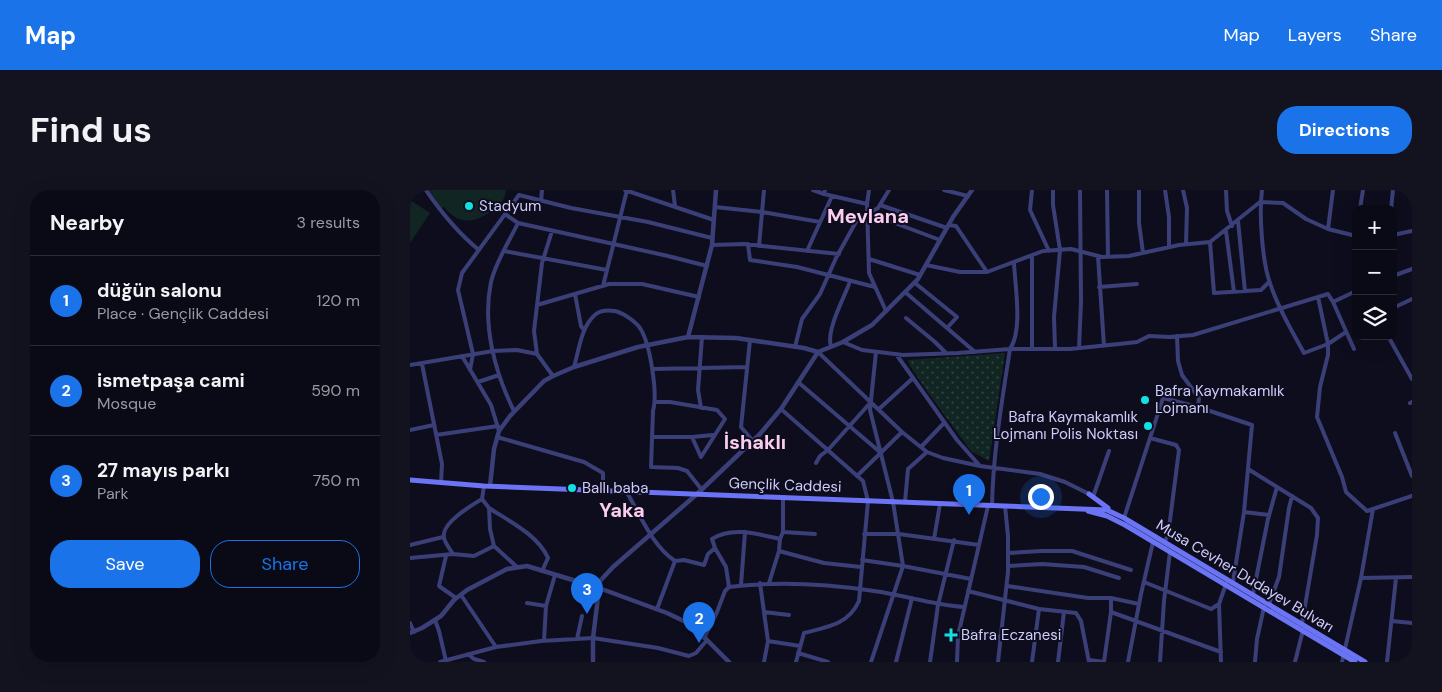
<!DOCTYPE html>
<meta charset="utf-8">
<style>
:root{--surface:#0a0a16;--page:#13131f;--text:#f1f3f6;--muted:#999aa1;--line:#2a2b35;--accent:#1a73e8}
body{margin:0;font-family:"DM Sans",sans-serif;background:var(--page);color:var(--text)}
.controls{position:absolute;right:15px;top:15px;display:grid;overflow:hidden;border-radius:10px;box-shadow:0 5px 20px #0002}
.controls button{width:45px;height:45px;display:grid;place-items:center;padding:0;border:0;border-bottom:1px solid var(--line);background:var(--surface);color:var(--text);font:25px sans-serif}
.you{position:absolute;left:630px;top:306px;width:18px;height:18px;margin:-12px;border:4px solid #fff;border-radius:50%;background:#1a73e8;box-shadow:0 0 0 8px #1a73e833}
.badge{display:grid;place-items:center;width:32px;height:32px;border-radius:50%;background:var(--accent);color:#fff;font-size:16px;font-weight:700}
.pin{position:absolute;translate:-50% -41px;filter:drop-shadow(0 1px 2px #0008)}
.pin::after{content:'';position:absolute;top:26px;width:18px;height:15px;background:inherit;clip-path:polygon(0 0,100% 0,50% 100%)}
.list{margin:0;padding:0;list-style:none}
h2{display:flex;justify-content:space-between;align-items:center;height:65px;margin:0;padding:0 20px;font-size:21px}
h2 small{font-size:16px;font-weight:400;color:var(--muted)}
.list li{display:grid;grid-template-columns:32px 1fr auto;gap:15px;align-items:center;box-sizing:border-box;height:90px;padding:0 20px;border-top:1px solid var(--line)}
.list b{display:block;font-size:19px;white-space:nowrap}
.list p{margin:0;font-size:16px;white-space:nowrap;color:var(--muted)}
.list em{font-size:16px;font-style:normal;color:var(--muted)}
.actions{display:flex;gap:10px;padding:15px 20px}
.actions a{flex:1;padding:11px 0;border:1px solid var(--accent);border-radius:20px;text-align:center;font-size:18px;color:var(--accent)}
.actions .main{background:var(--accent);color:#fff}
.icon{flex:none;width:28px;height:28px;fill:none;stroke:currentColor;stroke-width:2;stroke-linecap:round;stroke-linejoin:round}
.map{position:relative;flex:none;width:1002px;height:472px;overflow:hidden;border-radius:20px}
header{display:flex;align-items:center;gap:30px;box-sizing:border-box;height:70px;padding:0 25px;background:var(--accent);color:#fff}
header strong{font-size:24px}
nav{display:flex;gap:28px;margin-inline-start:auto;font-size:18px}
.intro{display:flex;align-items:center;justify-content:space-between;box-sizing:border-box;height:120px;padding:0 30px}
h1{margin:0;font-size:35px}
.button{padding:12px 22px;border-radius:20px;background:var(--accent);color:#fff;font-size:18px;font-weight:700}
main{display:flex;gap:30px;padding:0 30px}
aside{flex:1;background:var(--surface);border-radius:20px;box-shadow:0 5px 20px #0002}
.map>svg:first-child{display:block}
.park{fill:url(#park-dots)}
.pitch{fill:#112623}
.lines{fill:none;stroke-linecap:round;stroke-linejoin:round}
.minor{stroke:#3b3f78;stroke-width:4}
.tertiary{stroke:#3b3f78;stroke-width:4.5}
.secondary{stroke:#6b74f4;stroke-width:5}
.poi-dot{fill:#11e1e3;stroke:#0e0d1d;stroke-width:2}
.labels{text-anchor:middle;stroke-width:4;stroke-linejoin:round;paint-order:stroke}
.poi-label{font-size:15px;fill:#ceccfb;stroke:#0e0d1d;text-anchor:start}
.street-label{font-size:15px;fill:#ceccfb;stroke:#0e0d1d}
.district-label{font-size:20px;font-weight:bold;fill:#fbceef;stroke:#0e0d1d}
</style>
<header>
<strong>Map</strong>
<nav><a>Map</a><a>Layers</a><a>Share</a></nav>
</header>
<div class="intro"><h1>Find us</h1><a class="button">Directions</a></div>
<main>
<aside>
<h2>Nearby<small>3 results</small></h2>
<ul class="list">
<li><span class="badge">1</span><div><b>düğün salonu</b><p>Place · Gençlik Caddesi</p></div><em>120 m</em></li>
<li><span class="badge">2</span><div><b>ismetpaşa cami</b><p>Mosque</p></div><em>590 m</em></li>
<li><span class="badge">3</span><div><b>27 mayıs parkı</b><p>Park</p></div><em>750 m</em></li>
</ul>
<div class="actions"><a class="main">Save</a><a>Share</a></div>
</aside>
<div class="map">
<svg width="1002" height="472" viewBox="0 0 1002 472">
<defs>
<pattern id="park-dots" width="8" height="8" patternUnits="userSpaceOnUse" patternTransform="scale(1.25)"><rect width="8" height="8" fill="#112623"/><path d="M2 2h.1M6 6h.1" fill="none" stroke="#324444" stroke-width="1.8" stroke-linecap="round"/></pattern>
</defs>
<rect width="100%" height="100%" fill="#0e0d1d"/>
<path class="park" d="M595,163l-16,108 -18,-10 -39,-53 -22,-32 -2,-6z"/>
<path class="pitch" d="M19,0h77c-1,11 -7,16 -16,22 -18,12 -32,12 -46,-5l-3,1z
M0,10l20,13 -20,30z"/>
<g class="lines">
<path class="minor" d="M16,0c15,22 32,43 53,60
M215,0l89,30
M263,0l2,16
M403,0l11,4
M415,0l-1,4 43,10
M459,0l-2,14 2,69 17,38
M534,0l24,6
M622,0l-2,20 19,41
M643,0v15l7,45 -6,67 1,32
M697,0l1,67
M729,0v33l4,30
M755,0l4,27v30
M773,0l4,18 -1,36
M816,0l1,21 5,15
M852,0c-3,23 0,71 8,93 8,25 22,48 34,70l24,-9 18,-12
M131,11l1,-11
M470,15l67,23
M305,17l47,5 58,10
M950,19l3,-19
M981,19l2,-19
M458,23l72,27
M95,24l13,9c-9,19 -22,38 -27,59 -9,43 4,91 23,129
M828,31l7,70
M108,33l150,33 39,10
M539,35l7,1 31,46
M918,39l5,-39
M816,41l8,61
M983,45l19,-4
M800,52l4,51 47,-3 8,-8
M338,54l2,16 47,7 78,20
M302,55l32,-1 95,10
M349,56l5,-56
M94,61l103,19
M397,61l25,-55
M688,66l6,90
M459,69l51,16
M516,75l34,7h27l56,-21 28,-2 31,8 27,-1 50,-11 31,-3 50,-40 23,1 23,16 22,10 28,7
M983,86l19,-7
M505,93l42,34 -10,11
M193,96l24,-96
M689,97l38,-3
M495,102l70,60
M165,104l6,32 3,4
M908,107l10,47v11l-8,32 -3,30 25,60 4,15 21,19 45,-15
M923,112l21,47
M127,115l72,-21h33l57,13
M983,118l19,-9
M496,128l29,24 11,11
M767,146l1,25 4,14 17,23 -1,9
M978,146l24,43
M340,150l-9,87 12,14
M433,152l19,8 41,5 55,-2 52,-4h60l49,-5 18,-2 12,-6 20,1 24,-2 135,-41 5,8 23,-11
M421,156c-5,-15 12,-46 18,-62
M385,157l7,-28 18,-25 16,-36 21,-38 21,-12 11,-18
M669,158l2,-46 -1,-112
M622,159v-93
M408,162l84,80 25,20 16,6 37,8 60,8 25,8 24,12
M127,164l-3,-23 8,-68 10,-32
M486,164l61,86 23,26
M52,166l29,49 8,26
M12,174l20,100 -1,19
M0,175l83,-14 24,-1 20,4 16,22
M164,177c5,-17 7,-41 22,-53 5,-4 13,-4 19,-3 8,2 20,10 25,17 10,15 18,65 13,83l-2,56 27,1 9,3 15,19
M243,179l94,-2
M60,180l3,-16 -15,-64 4,-17 57,-78 52,13 77,14 64,16
M68,192l21,-7
M388,192l83,71
M245,212h15l47,8 8,9 -24,38
M1000,213l2,-1
M291,218l-3,-18 4,-53
M371,219l82,72 5,20 -9,100c-11,24 -32,26 -55,32l-8,29
M469,219l34,-31
M0,240l24,-5
M985,243l17,43
M26,245l62,-9
M87,247l87,25 19,11v18
M243,247h39l21,-2
M282,247l9,20
M740,248l26,7 3,5 -11,86 -4,6
M511,257l23,-24
M406,273l4,-7 8,-6 43,-48
M838,279l63,39 7,10 -1,17 -15,89
M447,286l45,-44
M74,296l-2,13 7,9 1,21 4,17 23,21
M216,301c14,23 26,55 49,70l9,-1 20,5 4,-11 7,-6
M683,307l16,-46
M495,312l3,-33 19,-17
M582,316c1,-53 10,-105 18,-157 13,-19 5,-63 4,-86
M79,318c20,13 49,27 59,50l-6,13
M834,322l25,3
M714,328l39,-120 35,9 54,18 -8,87 -11,70
M373,342l32,2
M454,344h35l80,11
M524,349l6,-35
M0,355l33,-8
M369,361l45,12 37,4
M598,363l33,-2h31l59,19
M43,364c-3,-5 -9,-12 -9,-17 -3,-14 28,-32 38,-38
M36,366l-7,30 17,12
M0,368l43,-4 21,2 20,-10
M452,370l41,6 68,13
M598,376l34,-2 42,3 35,11
M951,388l51,-1
M734,392l67,27 8,-5
M350,393l8,58 -4,21
M359,393l10,-32 1,-12 3,-7v-34
M331,395l4,-53
M597,396l81,12h23l28,6
M319,397c48,-6 98,-3 145,4 30,4 59,14 90,16
M558,401l71,18 37,4 5,8 8,41
M843,404l15,-75 9,-32
M51,405l35,52
M701,408v14l110,40
M117,413l19,3
M859,414l10,-27 10,-69 3,-12
M247,419l18,-48
M354,422l25,3
M25,430l4,11 7,30
M982,431l20,2
M0,433l4,9
M549,440l41,7
M294,448l13,-26 8,-21 4,-4 -3,-20 -11,-19 -3,-9c20,-13 46,-5 68,0
M167,449l5,-23
M134,451l2,-35 9,-31
M358,451l32,5
M388,463l30,9
M58,464l6,5 10,3
M679,470l15,2
M30,472l56,-15 45,-6 52,-3 65,10 31,8 7,-3 11,-13
M461,472l32,-96 -10,-64 -23,-92 6,-58
M486,472l16,-64
M520,472l8,-57 16,-65
M547,472l1,-26 30,-130
M588,472l10,-90v-36l-3,-30
M622,472l7,-53
M648,472l6,-50
M694,472l7,-50
M718,472l13,-68 12,-52
M750,472l4,-61 6,-49
M811,472l-2,-58 7,-20
M845,472l2,-23 7,-32
M885,472l8,-32
M932,472l19,-84 12,-69
M977,472l9,-84"/>
<path class="tertiary" d="M278,147l24,-92 4,-55
M80,296l4,-37 5,-18 11,-15 34,-35 9,-5 21,-9 64,-20 50,-10 48,1 68,10 14,4
M0,443l12,-5 19,-12 13,-16 13,-10 40,-21 20,-3 72,22 68,25 25,12 37,37
M183,472v-24l7,-57 13,-14 84,-73 63,-60 21,-25 37,-57 25,-10 29,-17 46,-46 35,-62 19,-27"/>
<path class="secondary" d="M0,290l74,6 623,24 17,8 241,144
M679,304l19,14
M678,321l19,5 18,9 230,137"/>
</g>
<g class="poi-dot">
<circle cx="59" cy="16" r="5"/>
<circle cx="735" cy="210" r="5"/>
<circle cx="738" cy="236" r="5"/>
<circle cx="162" cy="298" r="5"/>
<path d="M538.5 437.5h5v5h5v5h-5v5h-5v-5h-5v-5h5z"/>
</g>
<g class="labels">
<g class="poi-label">
<text x="69" y="21">Stadyum</text>
<text x="745" y="206">Bafra Kaymakamlık<tspan x="745" dy="17">Lojmanı</tspan></text>
<text x="728" y="232" text-anchor="end">Bafra Kaymakamlık<tspan x="728" dy="17">Lojmanı Polis Noktası</tspan></text>
<text x="172" y="303">Ballı baba</text>
<text x="551" y="450">Bafra Eczanesi</text>
</g>
<g class="street-label">
<text transform="translate(375 295) rotate(2)" y="5">Gençlik Caddesi</text>
<text transform="translate(835 386) rotate(31)" y="5">Musa Cevher Dudayev Bulvarı</text>
</g>
<g class="district-label">
<text x="458" y="33">Mevlana</text>
<text x="345" y="259">İshaklı</text>
<text x="212" y="327">Yaka</text>
</g>
</g>
</svg>
<div class="controls">
<button>+</button>
<button>−</button>
<button><svg class="icon" aria-label="layers" viewBox="0 0 24 24"><path d="M12 4l9 5-9 5-9-5zM3 14l9 5 9-5"/></svg></button>
</div>
<div class="you"></div>
<div class="pin badge" style="left:559px;top:325px">1</div>
<div class="pin badge" style="left:289px;top:453px">2</div>
<div class="pin badge" style="left:177px;top:424px">3</div>
</div>
</main>
